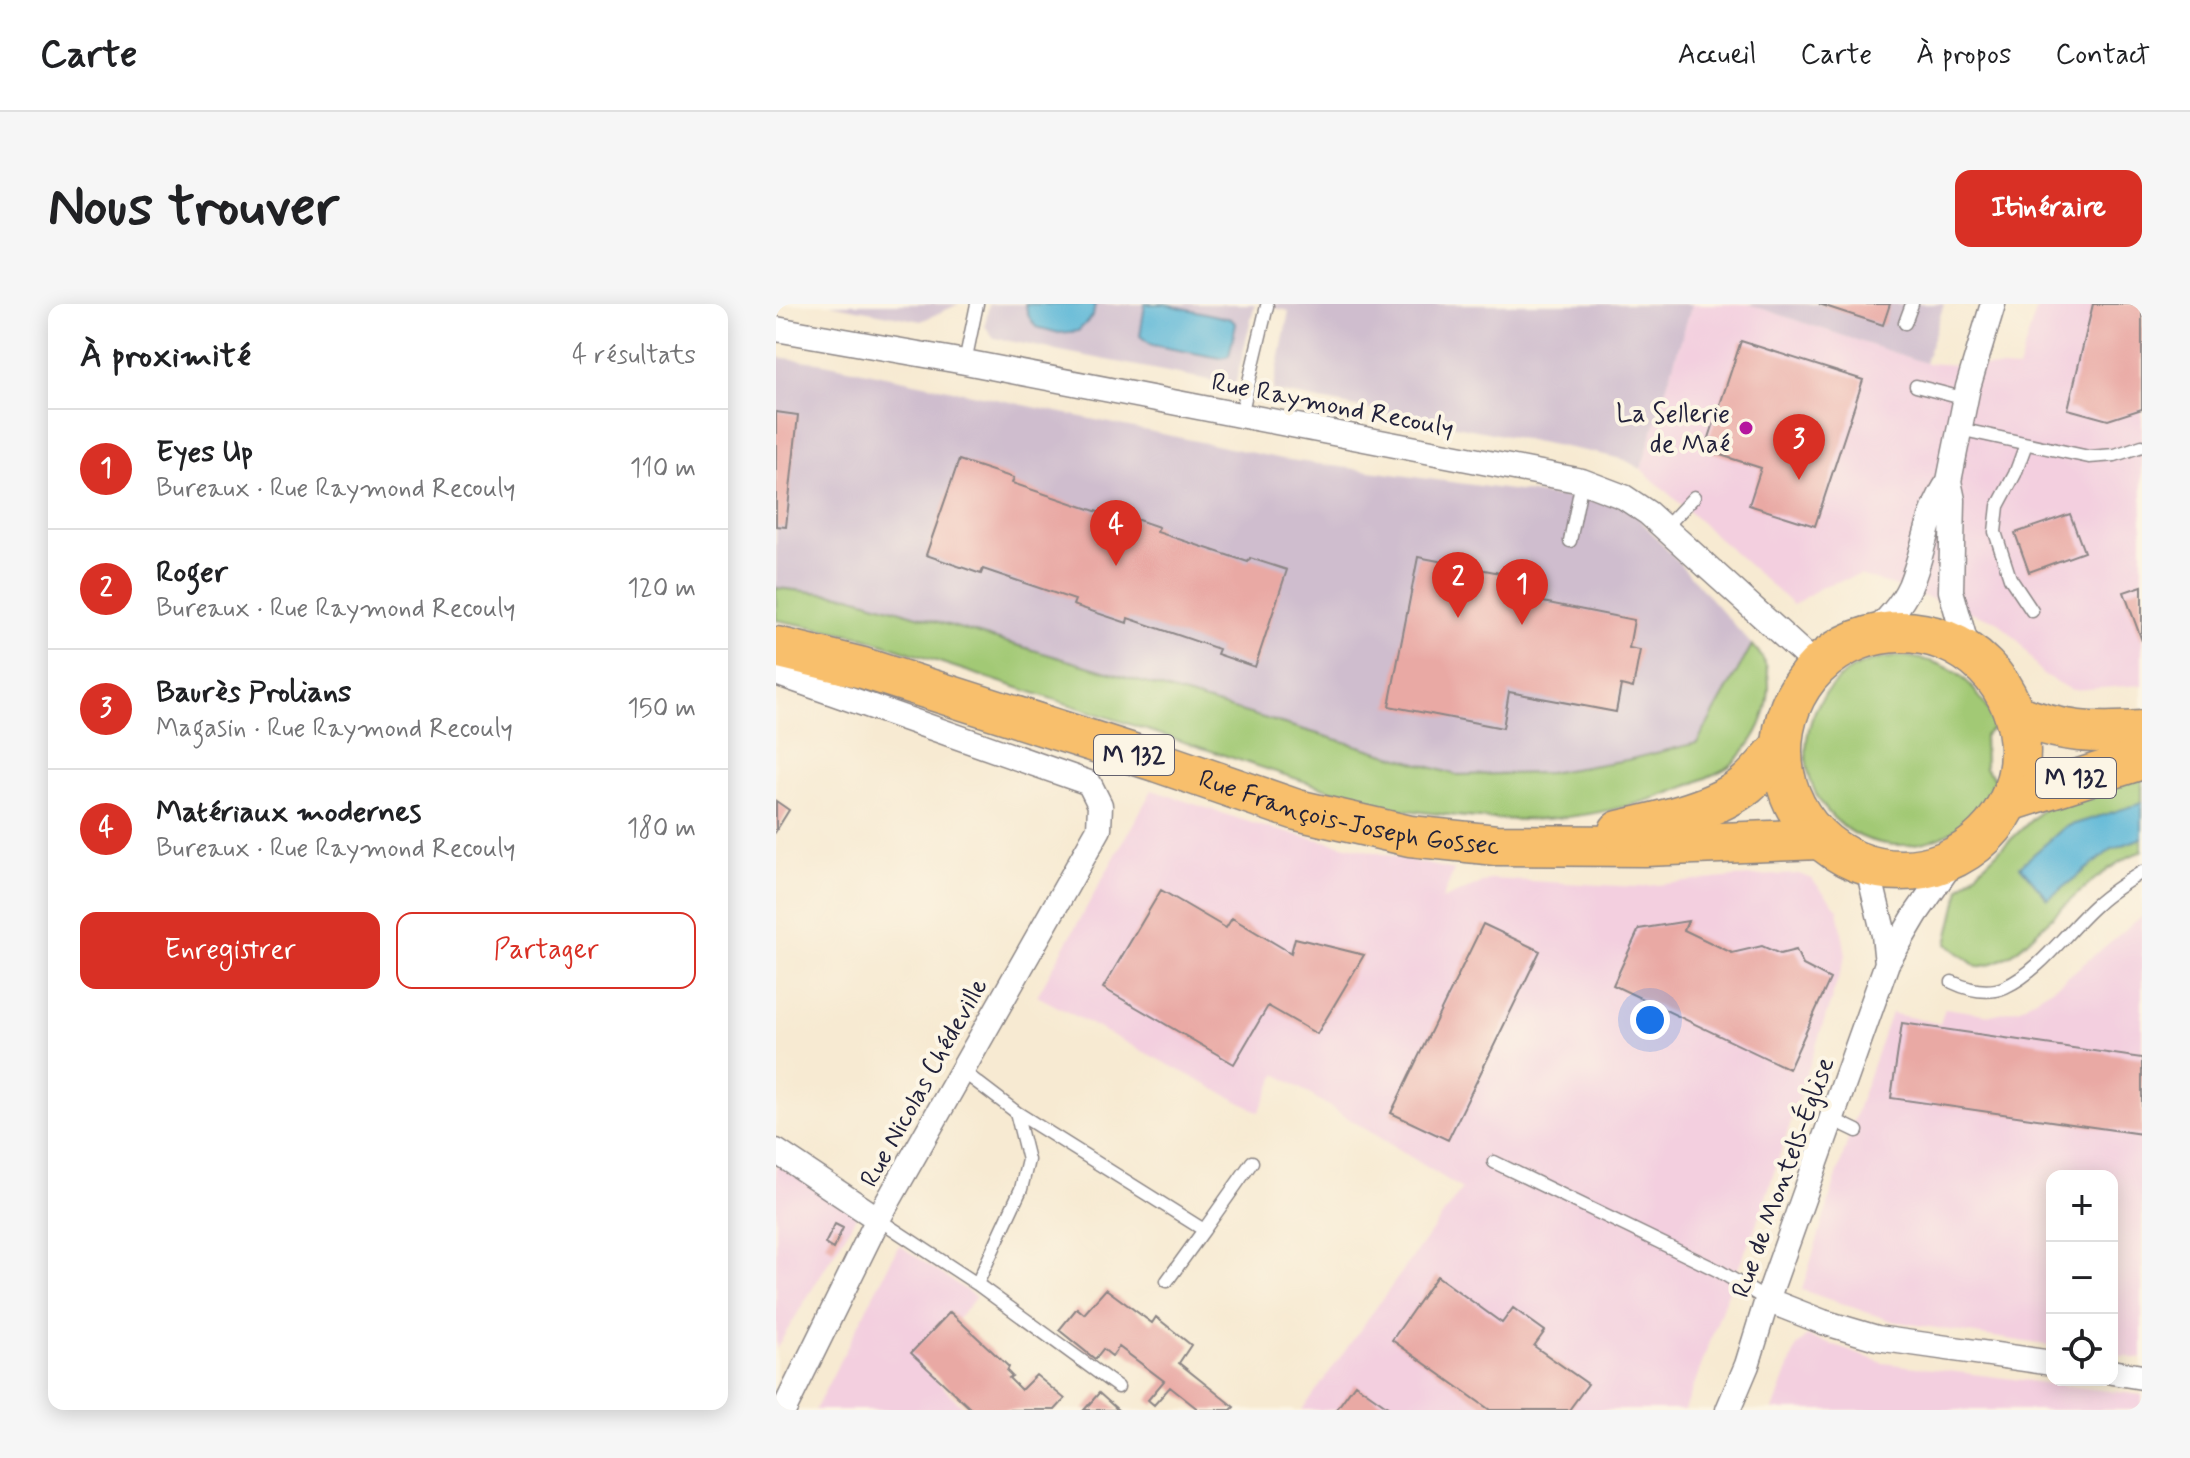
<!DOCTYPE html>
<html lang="fr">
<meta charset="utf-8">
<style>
:root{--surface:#fff;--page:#f6f6f6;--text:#202124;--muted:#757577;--line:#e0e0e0;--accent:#d93025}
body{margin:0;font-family:Mynerve,sans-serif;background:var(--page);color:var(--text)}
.controls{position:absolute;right:24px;bottom:24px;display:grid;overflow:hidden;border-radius:16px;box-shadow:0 4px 20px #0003}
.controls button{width:72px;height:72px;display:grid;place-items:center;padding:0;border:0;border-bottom:2px solid var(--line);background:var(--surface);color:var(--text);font:40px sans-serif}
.you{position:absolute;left:874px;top:716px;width:28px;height:28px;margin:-20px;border:6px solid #fff;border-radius:50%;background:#1a73e8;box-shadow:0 0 0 12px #1a73e833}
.badge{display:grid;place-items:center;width:52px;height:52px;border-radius:50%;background:var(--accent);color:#fff;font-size:26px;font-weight:700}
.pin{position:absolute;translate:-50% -66px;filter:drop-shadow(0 2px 4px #0008)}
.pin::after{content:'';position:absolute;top:42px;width:28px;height:24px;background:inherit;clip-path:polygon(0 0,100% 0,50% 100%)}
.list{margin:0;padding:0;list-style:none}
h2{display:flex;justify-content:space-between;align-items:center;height:104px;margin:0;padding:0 32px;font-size:34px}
h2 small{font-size:26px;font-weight:400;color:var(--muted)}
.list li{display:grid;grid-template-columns:52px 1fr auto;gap:24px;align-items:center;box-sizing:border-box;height:120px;padding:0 32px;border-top:2px solid var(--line)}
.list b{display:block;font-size:30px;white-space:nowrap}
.list p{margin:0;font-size:26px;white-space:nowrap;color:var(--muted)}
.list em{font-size:26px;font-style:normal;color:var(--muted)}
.actions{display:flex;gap:16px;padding:24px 32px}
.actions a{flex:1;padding:18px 0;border:2px solid var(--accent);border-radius:16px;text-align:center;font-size:28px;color:var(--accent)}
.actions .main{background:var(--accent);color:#fff}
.icon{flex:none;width:44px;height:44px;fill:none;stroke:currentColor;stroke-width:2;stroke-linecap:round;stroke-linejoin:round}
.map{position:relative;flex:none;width:1366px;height:1106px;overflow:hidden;border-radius:16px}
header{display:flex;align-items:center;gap:48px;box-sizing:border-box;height:112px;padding:0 40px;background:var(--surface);border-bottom:2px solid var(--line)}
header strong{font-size:38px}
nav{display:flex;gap:44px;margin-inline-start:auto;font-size:28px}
.intro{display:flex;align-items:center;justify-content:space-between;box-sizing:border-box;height:192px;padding:0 48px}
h1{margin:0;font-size:56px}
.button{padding:20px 36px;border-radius:16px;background:var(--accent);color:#fff;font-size:28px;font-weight:700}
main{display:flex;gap:48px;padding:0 48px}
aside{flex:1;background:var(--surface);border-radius:16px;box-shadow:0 4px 20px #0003}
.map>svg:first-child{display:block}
.built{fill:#f3cfdf}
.industrial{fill:#cfbdce}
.green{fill:#a2c974;stroke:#627658;stroke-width:2}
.water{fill:#59b6d7;stroke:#3e6c89;stroke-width:2}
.building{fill:#e9a9a4}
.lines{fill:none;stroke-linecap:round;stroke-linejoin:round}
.service-casing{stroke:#8c8686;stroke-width:15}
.minor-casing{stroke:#8c8686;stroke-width:27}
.primary-casing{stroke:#8c8686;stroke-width:43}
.service{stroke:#fff;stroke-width:12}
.minor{stroke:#fff;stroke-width:24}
.primary{stroke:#f8bf6c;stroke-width:40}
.poi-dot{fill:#b5179e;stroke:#fcf5e5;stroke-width:3}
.labels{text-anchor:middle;stroke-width:8;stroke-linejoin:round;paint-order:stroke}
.shield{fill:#fcf5e5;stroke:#63616e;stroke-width:2}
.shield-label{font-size:24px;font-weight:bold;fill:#22223b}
.street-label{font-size:26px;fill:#22223b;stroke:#fcf5e5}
.poi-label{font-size:26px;fill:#22223b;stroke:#fcf5e5;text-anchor:end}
</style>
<header>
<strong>Carte</strong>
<nav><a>Accueil</a><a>Carte</a><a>À propos</a><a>Contact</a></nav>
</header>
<div class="intro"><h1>Nous trouver</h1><a class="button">Itinéraire</a></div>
<main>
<aside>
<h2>À proximité<small>4 résultats</small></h2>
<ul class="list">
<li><span class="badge">1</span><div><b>Eyes Up</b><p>Bureaux · Rue Raymond Recouly</p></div><em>110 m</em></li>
<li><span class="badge">2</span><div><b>Roger</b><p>Bureaux · Rue Raymond Recouly</p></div><em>120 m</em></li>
<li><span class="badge">3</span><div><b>Baurès Prolians</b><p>Magasin · Rue Raymond Recouly</p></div><em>150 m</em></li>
<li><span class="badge">4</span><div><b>Matériaux modernes</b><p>Bureaux · Rue Raymond Recouly</p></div><em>180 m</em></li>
</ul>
<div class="actions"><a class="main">Enregistrer</a><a>Partager</a></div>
</aside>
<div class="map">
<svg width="1366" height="1106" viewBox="0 0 1366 1106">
<rect width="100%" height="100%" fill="#fcf5e5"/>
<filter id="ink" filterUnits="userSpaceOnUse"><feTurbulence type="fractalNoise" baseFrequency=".0125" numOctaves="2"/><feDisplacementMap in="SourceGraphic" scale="16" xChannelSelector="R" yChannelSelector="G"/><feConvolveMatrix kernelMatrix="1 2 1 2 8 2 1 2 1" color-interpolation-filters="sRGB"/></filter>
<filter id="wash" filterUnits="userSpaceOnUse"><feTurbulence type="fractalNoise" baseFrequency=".006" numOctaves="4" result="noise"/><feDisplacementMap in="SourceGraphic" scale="32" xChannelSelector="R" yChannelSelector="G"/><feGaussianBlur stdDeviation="1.8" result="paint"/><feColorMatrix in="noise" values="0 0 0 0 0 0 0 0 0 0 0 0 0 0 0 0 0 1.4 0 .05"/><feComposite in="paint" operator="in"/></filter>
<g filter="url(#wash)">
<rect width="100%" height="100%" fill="#f7ead2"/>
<path class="built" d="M916,0h56l177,59 93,6 20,-65h104v381l-70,5 -30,-16 -23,-32 -22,-21 -137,-46 -37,11 -30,19 -152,-136z
M376,486l115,38 187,42 -12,30 49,-21 146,8 97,-10 65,-3 13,5 26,30 8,46 -87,263 -32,77 -42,115h-383l160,-221 -185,-115 -18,38 -222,-116z
M1366,612v443l-30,-4v-179h-60v170l-160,-25 -90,-31 55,-180 34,-97 49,11 5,-16 46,7 29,-7 40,-25z
M0,860l81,51 -81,134z
M123,941l77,52 -56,68 47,45h-152z
M1031,1032l76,27 259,32v15h-369l23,-62z"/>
<path class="industrial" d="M54,0h129l-38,17z
M213,0h266l-20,81 -241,-47 -9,-12z
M480,0h436l-51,165 -16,-9 -24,-6 -328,-63 16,-80z
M972,0h196l-19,59z
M0,53l48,6 458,96 346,47 124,139 -55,98 -70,17 -79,13 -91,2 -607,-179 -74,-8z"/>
<path class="green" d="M0,284l74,8 607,179 91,-2 79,-13 70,-17 55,-98c19,17 20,43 13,67 -5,19 -18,38 -32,51 -6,6 -14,9 -21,12 -50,25 -109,40 -165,44 -55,3 -109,-5 -164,-12l-524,-171 -83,-16z
M1125,352c55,6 69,22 96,69l-13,11 1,32 11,11c-8,13 -16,30 -28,40 -44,40 -115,34 -148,-18 -28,-45 -12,-107 34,-133 15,-8 31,-10 47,-12z
M1366,473v74c-35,13 -66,44 -94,70 -24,22 -35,40 -71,46l-30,-23 13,-56 87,-83z"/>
<path class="water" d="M249,0h70l-2,12 -15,15 -19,2 -23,-6 -7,-10z
M369,0h20l66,15 5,5 -7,32 -9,2 -68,-13 -12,-9z
M1366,499v35l-30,11 -64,50 -28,-33 45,-39z"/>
<g id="blocks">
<path class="building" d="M1043,0h71l-7,21z
M1317,0h49v105l-34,11 -40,-11z
M965,37l122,39 -48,146 -66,-21 12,-37 -56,-18z
M0,108l22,3 -12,112 -10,-1z
M183,156l55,18 -2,5 92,31 2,-5 53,18 -2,5 91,30 2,-4 37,12 -32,97 -38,-13 2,-5 -91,-31 -1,5 -54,-18 2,-5 -92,-31 -2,5 -55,-19z
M1294,210l14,38 -55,20 -14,-39z
M642,253l113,22 -3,20 106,21 -5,28 11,2 -7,38 -12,-3 -5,27 -107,-20 -6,36 -114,-22z
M1366,282v55l-18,-49z
M0,497l13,9 -13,21z
M385,586l65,38 6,-10 59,35 4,-15 69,17 -47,79 -49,-28 -34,58 -131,-76z
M912,617l-4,9 48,23 30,-7 18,8 16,-4 7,15 27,14 -41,90 -176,-84 26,-56z
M707,620l57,27 -92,189 -57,-27z
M1126,719l240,35v76l-251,-36z
M59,920l8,4 -10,21 -8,-5z
M661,972l65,47 11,-15 32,23 -11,15 54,38 -19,26h-79l-98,-70z
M330,985l46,34 4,-6 35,28 -12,18 55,44 -3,3h-32l-29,-23 -16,18 -6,-5 16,-19 -45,-34 -7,9 -9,-7 -8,10 -36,-29 18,-22 7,6z
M174,1008l59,55 -2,4 5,5 -3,2 12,12 15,-15 29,24 -10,11h-83l-61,-57z
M579,1080l37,26h-56z
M323,1089l19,17h-34z"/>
</g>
</g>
<g filter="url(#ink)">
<use href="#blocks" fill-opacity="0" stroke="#8c8686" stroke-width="2"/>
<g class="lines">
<g class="service-casing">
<path id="service" d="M1129,19l7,-19
M189,58l12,-58
M1140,82l50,13
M465,111l26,-109
M1183,125l130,28 26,-2 27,-9
M1250,140l-11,30 -17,32 -3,26 15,46 22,33
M889,224l29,-31
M794,237l12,-60
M1176,678c17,8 35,13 53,5 37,-17 62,-57 92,-83 13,-12 29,-22 45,-32
M185,766l55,42 12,48 -7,29 -44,95
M240,808l188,118 -37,51
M1056,815l25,12
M718,858l225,109 48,29
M102,915l99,65 141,103
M428,926l48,-68"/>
</g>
<g class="minor-casing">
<path id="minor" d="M0,25l189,33 617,119 42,16 24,16 169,153
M1095,331c15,-14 30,-29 39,-49 15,-36 16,-72 39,-105
M1192,347l-17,-60 2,-91 -4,-19 19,-94 25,-83
M0,369l313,110 11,22 -1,24 -221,390 -94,191
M1091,561l17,70 3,28
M0,847l102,68
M991,996l56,22 54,16 175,25
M1336,1068l30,5
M952,1106l19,-45 20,-65 120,-337 29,-49 39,-56"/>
</g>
<g class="primary-casing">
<g id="primary">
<circle cx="1125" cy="447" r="119"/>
<path id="s1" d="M0,343l87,21 295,94 139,48 113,26 86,9 149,1 175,-7"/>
<path d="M1240,411c48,18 75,19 126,16"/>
<path d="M1234,497l132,-42"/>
<path d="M843,527c39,-9 97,-21 128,-47 13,-11 23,-25 34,-37"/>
</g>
</g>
<use href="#service" class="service"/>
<use href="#minor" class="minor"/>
<use href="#primary" class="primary"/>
</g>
</g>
<circle class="poi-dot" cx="970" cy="124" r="8"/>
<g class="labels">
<g class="shield">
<rect x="318" y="431" width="80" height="40" rx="6"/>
<rect x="1260" y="454" width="80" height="40" rx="6"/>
</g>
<g class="shield-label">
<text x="358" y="459">M 132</text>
<text x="1300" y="482">M 132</text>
</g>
<g class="street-label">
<text transform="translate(557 100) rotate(11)" y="9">Rue Raymond Recouly</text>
<text dy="9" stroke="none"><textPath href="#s1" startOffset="598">Rue François-Joseph Gossec</textPath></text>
<text transform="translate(147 778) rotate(-61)" y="9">Rue Nicolas Chédeville</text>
<text transform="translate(1006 873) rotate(-70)" y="9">Rue de Montels-Église</text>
</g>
<g class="poi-label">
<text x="954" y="118">La Sellerie<tspan x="954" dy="30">de Maé</tspan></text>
</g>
</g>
</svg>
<div class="controls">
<button>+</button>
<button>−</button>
<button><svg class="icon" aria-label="locate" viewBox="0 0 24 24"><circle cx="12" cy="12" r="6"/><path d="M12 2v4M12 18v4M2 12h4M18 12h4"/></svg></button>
</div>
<div class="you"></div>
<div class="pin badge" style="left:746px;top:321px">1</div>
<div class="pin badge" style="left:682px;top:314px">2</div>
<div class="pin badge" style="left:1023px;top:176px">3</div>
<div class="pin badge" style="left:340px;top:262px">4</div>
</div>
</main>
